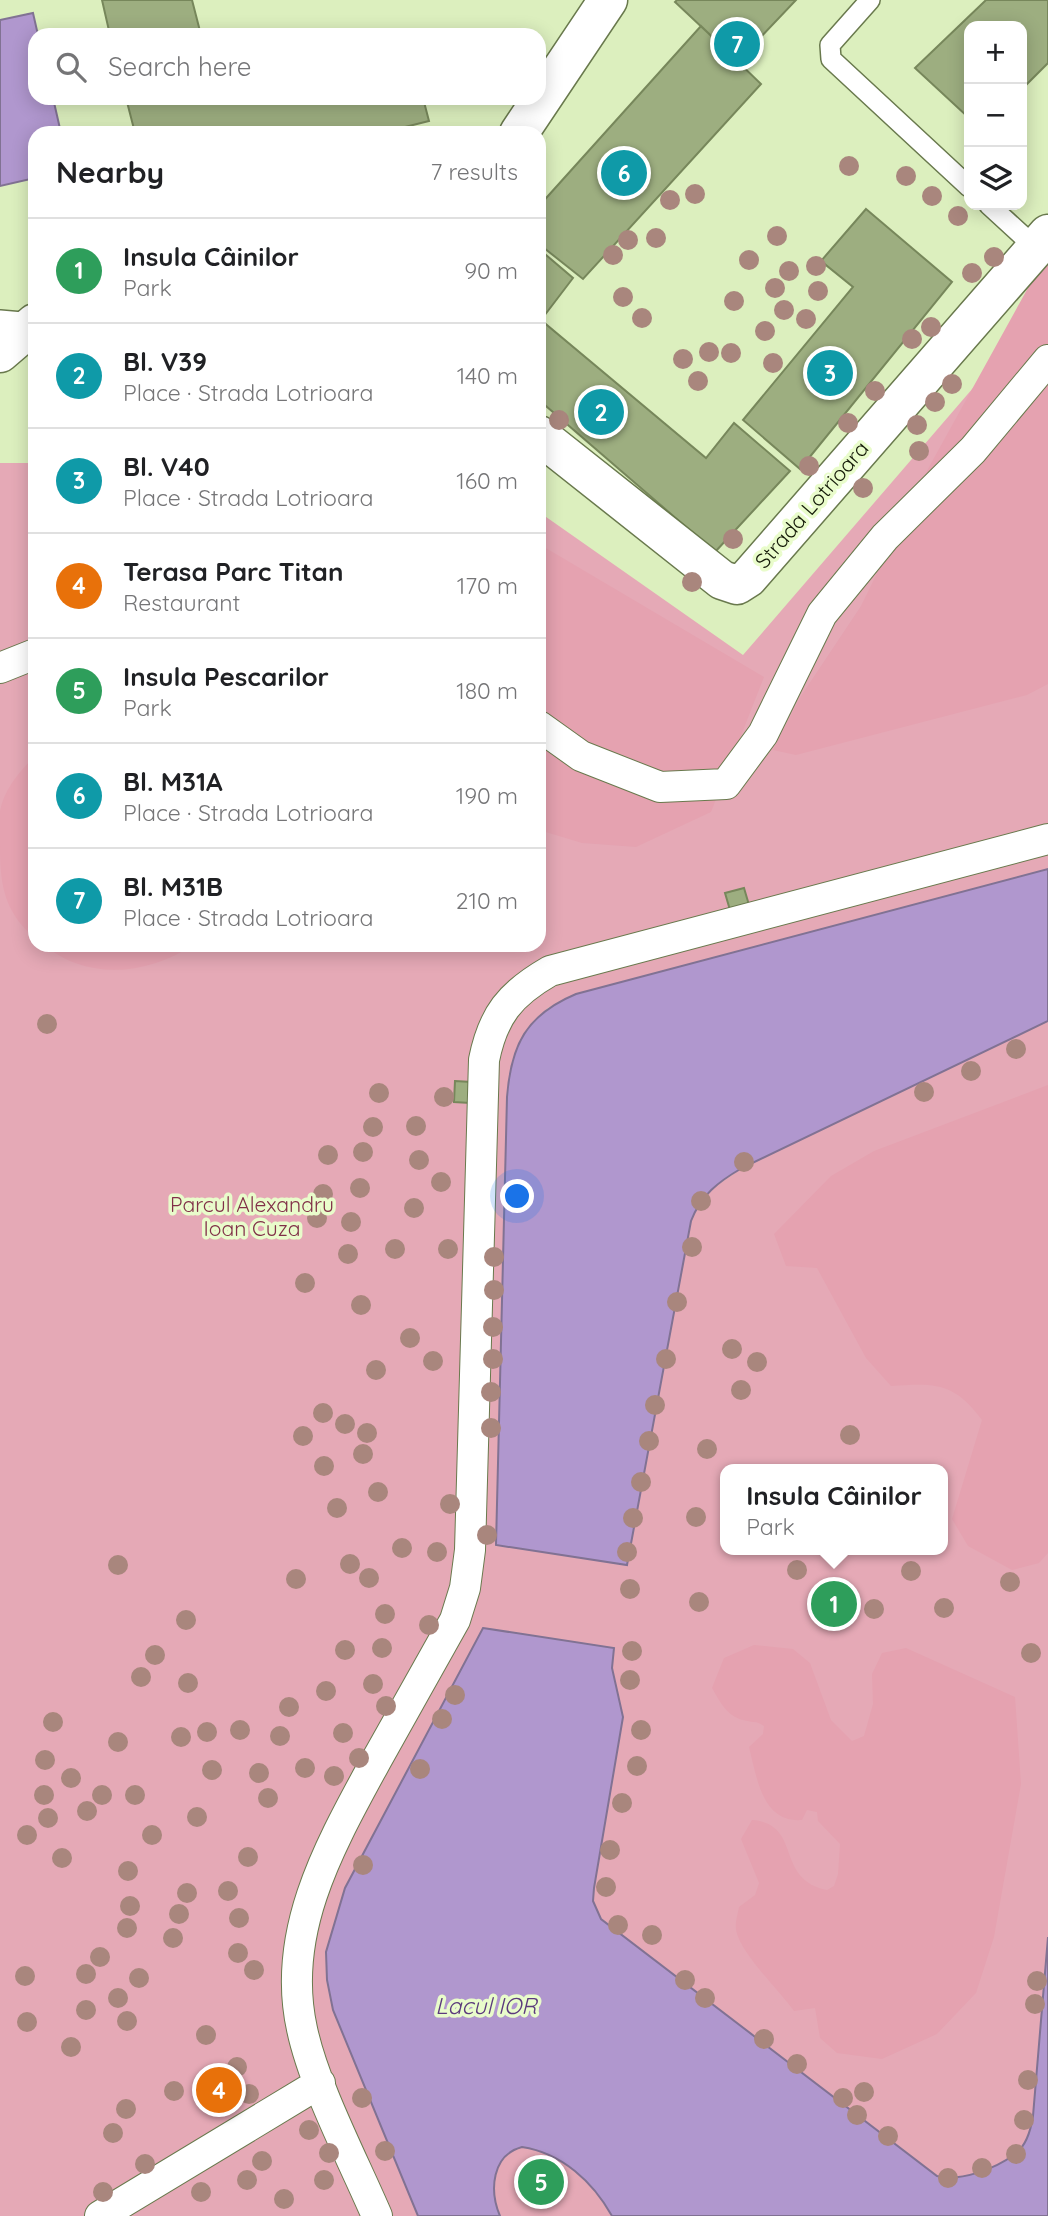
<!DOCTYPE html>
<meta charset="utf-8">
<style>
:root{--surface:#fff;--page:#f6f6f6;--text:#202124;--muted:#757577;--line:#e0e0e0;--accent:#ea580c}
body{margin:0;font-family:Quicksand,sans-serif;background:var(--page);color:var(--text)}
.controls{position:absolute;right:21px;top:21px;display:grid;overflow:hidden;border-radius:14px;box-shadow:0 4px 18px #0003}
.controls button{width:63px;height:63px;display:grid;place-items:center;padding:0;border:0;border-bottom:2px solid var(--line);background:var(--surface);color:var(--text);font:35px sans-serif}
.you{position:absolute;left:518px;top:1197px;width:24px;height:24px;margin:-18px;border:5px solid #fff;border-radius:50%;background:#1a73e8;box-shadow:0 0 0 10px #1a73e833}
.badge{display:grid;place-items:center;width:46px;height:46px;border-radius:50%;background:var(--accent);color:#fff;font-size:23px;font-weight:700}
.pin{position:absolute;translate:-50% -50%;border:4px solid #fff;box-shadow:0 2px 7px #0006}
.popup{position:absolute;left:720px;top:1464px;width:228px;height:91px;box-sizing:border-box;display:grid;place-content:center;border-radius:14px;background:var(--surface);filter:drop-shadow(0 2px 5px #0005);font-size:23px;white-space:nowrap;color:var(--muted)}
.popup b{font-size:26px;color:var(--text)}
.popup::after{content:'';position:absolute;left:50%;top:100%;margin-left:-14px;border:14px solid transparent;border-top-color:var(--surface)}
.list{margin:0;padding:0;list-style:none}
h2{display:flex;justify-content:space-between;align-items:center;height:91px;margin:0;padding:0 28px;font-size:30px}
h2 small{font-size:23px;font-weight:400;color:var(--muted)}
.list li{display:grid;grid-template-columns:46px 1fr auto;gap:21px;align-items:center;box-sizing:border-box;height:105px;padding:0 28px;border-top:2px solid var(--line)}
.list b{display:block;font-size:26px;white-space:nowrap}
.list p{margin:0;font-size:23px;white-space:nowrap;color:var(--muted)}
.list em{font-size:23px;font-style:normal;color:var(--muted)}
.icon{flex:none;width:38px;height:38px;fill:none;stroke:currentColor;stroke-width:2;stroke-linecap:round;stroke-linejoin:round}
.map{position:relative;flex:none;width:1048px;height:2216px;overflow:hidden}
.search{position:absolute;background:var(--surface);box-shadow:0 4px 18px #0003;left:28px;top:28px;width:518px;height:77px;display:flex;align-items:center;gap:18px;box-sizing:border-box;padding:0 24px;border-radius:21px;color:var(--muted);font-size:26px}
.panel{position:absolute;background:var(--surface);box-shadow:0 4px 18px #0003;left:28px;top:126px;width:518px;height:826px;border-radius:21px}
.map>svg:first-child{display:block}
.green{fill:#e5a9b6;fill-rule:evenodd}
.forest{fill:#e5a2b0}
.water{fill:#b097ce;stroke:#817293;stroke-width:2}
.building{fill:#9dae80;stroke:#77875b;stroke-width:2}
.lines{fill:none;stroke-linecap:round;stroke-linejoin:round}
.service-casing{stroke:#69794d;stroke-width:22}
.pedestrian-casing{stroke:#69794d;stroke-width:32}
.minor-casing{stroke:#69794d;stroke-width:41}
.service{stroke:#fff;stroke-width:19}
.pedestrian{stroke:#fff;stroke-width:30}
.minor{stroke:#fff;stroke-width:38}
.tree{fill:#a9867d}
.labels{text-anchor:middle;stroke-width:7;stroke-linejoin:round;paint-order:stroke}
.street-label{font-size:21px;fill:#141a08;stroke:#e9fccb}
.park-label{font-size:21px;fill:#803048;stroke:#e9fccb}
.water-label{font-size:23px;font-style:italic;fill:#5b3a7d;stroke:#e9fccb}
</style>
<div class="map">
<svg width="1048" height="2216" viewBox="0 0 1048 2216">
<rect width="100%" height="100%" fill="#dcefbe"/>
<path class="green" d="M1048,301v568l-472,125 -28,14 -13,12 -28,77 -11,448 211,-353 35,-24 306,-147v916l-15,179c-2,13 -7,30 -18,38 -20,15 -55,28 -78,22l-329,-249 -12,-16 -3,-11 23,-208 -4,-24 2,-19 -131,-20 -138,259 -19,64 1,28 6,30 85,206h-418v-1753h35v482h504v-433l204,143zM726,1469h216v81h-216z
M522,2147c41,7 70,35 90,69h-112c-11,-26 -8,-61 22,-69z"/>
<path class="forest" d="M1048,261v423l-21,11 -231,60 -23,-5 28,-54 60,-90 68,-139 105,-190z
M539,544l225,133 -53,135 -75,35 -54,-4 -43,-13z
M35,756v182c-32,-27 -35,-55 -35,-94 0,-10 0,-23 0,-33 4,-22 20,-40 35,-55z
M44,945h149c-45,30 -106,36 -149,0z
M1048,1085v468l-9,10 -27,7 -44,-24 -16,-27 30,-99c-28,-38 -47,-37 -91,-34l-25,-28 -49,-90 -31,-2 -12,-32 57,-58 43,-25z
M754,1645l39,4 17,14 21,57 21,21 12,-5 9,-32 -1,-30 10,-21 24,-5 109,49 6,87 -27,153 -18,56 -39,41 -55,25 -45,-6 -17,-15 -5,-30 -21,3c-15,-21 -55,-59 -58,-82 -1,-7 2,-16 3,-22l16,-12 4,-12 -18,-44 11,-19c51,4 22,59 75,70l7,-4 4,-12 2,-30 -22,-23 -1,-9 -10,-2 -5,10c-40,3 -45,-42 -53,-73l14,-13 1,-8c-8,-6 -12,-3 -21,-6 -16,-4 -23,-18 -31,-32l12,-30z"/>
<path class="water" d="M33,13l5,22h-3v63h18l8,35h-26v45l-35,8v-166z
M1048,869v152l-306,147c-24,14 -41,27 -51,53l-64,344 -131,-20 11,-448c4,-52 19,-82 69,-103z
M483,1628l131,20 -2,20 11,49 -29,171 -1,13 8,18 336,257c23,6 58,-7 78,-22 11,-8 16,-25 18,-38l15,-179v279h-436c-19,-34 -50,-63 -90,-69 -30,8 -33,43 -22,69h-82l-85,-206 -6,-30 -1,-28 19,-64z"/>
<path class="building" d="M102,0h90l9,35h-91z
M677,0h119l-58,61 -63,-59z
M986,0h62v63l-26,26v-63h-53v92l-54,-50z
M701,26l60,58 -178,195 -44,-35v-38z
M126,98h297l6,23 -48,12h-246z
M866,209l86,73 -152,187 -57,-49 110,-133 -32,-26z
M539,249l34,29 -32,42 165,138 28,-35 56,48 -75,81 -176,-152z
M744,888l5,17 -19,5 -5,-17z
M455,1081l16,1 -1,21 -16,-1z"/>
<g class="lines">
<g class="service-casing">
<path id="service" d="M870,0l-40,45 1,14 138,128
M989,205l47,43
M0,320l34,3"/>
</g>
<g class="pedestrian-casing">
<path id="pedestrian" d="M0,668l35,-14
M539,726l42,30 79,31 66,-3 37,-50 59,-120 63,-77 88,-87 75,-90
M100,2216l220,-133
M377,2216c-24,-56 -63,-130 -75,-187 -22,-99 30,-187 75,-270 26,-46 52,-93 78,-139l10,-32 5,-38 14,-490c9,-45 26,-66 66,-89l498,-132"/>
</g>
<g class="minor-casing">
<path id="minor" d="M519,133l89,-133
M0,353l35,-30
M539,435l183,145 15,5 11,-7 300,-344"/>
</g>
<use href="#service" class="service"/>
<use href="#pedestrian" class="pedestrian"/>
<use href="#minor" class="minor"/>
</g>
<g class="tree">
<circle cx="849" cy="166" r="10"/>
<circle cx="906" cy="176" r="10"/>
<circle cx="695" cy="194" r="10"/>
<circle cx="932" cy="196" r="10"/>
<circle cx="670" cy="200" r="10"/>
<circle cx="958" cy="216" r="10"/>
<circle cx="777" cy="236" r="10"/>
<circle cx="656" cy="238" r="10"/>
<circle cx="628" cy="240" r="10"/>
<circle cx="613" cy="255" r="10"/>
<circle cx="994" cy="257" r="10"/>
<circle cx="749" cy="260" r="10"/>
<circle cx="816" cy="266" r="10"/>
<circle cx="789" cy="271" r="10"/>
<circle cx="972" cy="273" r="10"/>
<circle cx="775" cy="288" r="10"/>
<circle cx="818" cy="291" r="10"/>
<circle cx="623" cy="297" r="10"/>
<circle cx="734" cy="301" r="10"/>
<circle cx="784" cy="310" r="10"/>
<circle cx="642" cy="318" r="10"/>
<circle cx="806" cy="319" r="10"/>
<circle cx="931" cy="327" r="10"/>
<circle cx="765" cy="331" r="10"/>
<circle cx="912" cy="339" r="10"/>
<circle cx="709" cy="352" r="10"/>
<circle cx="731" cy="353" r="10"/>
<circle cx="683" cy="359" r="10"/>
<circle cx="773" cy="363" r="10"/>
<circle cx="698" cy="381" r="10"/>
<circle cx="952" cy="384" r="10"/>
<circle cx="875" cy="391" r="10"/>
<circle cx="935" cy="402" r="10"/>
<circle cx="559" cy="420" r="10"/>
<circle cx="848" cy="423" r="10"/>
<circle cx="917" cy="425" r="10"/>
<circle cx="919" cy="451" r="10"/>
<circle cx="809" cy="466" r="10"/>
<circle cx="863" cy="488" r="10"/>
<circle cx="733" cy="539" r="10"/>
<circle cx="692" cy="582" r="10"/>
<circle cx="47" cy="1024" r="10"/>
<circle cx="1016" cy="1049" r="10"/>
<circle cx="971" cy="1071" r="10"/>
<circle cx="924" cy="1092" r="10"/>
<circle cx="379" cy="1093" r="10"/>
<circle cx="444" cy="1097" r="10"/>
<circle cx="416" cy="1126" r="10"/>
<circle cx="373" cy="1127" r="10"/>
<circle cx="363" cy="1152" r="10"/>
<circle cx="328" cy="1155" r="10"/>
<circle cx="419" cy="1160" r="10"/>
<circle cx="744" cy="1162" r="10"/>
<circle cx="441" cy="1182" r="10"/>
<circle cx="360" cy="1188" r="10"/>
<circle cx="323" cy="1194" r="10"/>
<circle cx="701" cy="1201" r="10"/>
<circle cx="414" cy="1208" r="10"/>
<circle cx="317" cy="1218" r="10"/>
<circle cx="351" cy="1222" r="10"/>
<circle cx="692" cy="1247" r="10"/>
<circle cx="395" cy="1249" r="10"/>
<circle cx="448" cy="1249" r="10"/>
<circle cx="348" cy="1254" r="10"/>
<circle cx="494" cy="1257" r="10"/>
<circle cx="305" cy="1283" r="10"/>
<circle cx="494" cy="1290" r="10"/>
<circle cx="677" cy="1302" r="10"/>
<circle cx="361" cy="1305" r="10"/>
<circle cx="493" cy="1327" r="10"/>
<circle cx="410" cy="1338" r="10"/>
<circle cx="732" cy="1349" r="10"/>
<circle cx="493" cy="1359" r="10"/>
<circle cx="666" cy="1359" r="10"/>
<circle cx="433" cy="1361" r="10"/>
<circle cx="757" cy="1362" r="10"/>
<circle cx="376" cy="1370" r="10"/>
<circle cx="741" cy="1390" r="10"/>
<circle cx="491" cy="1392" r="10"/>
<circle cx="655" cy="1405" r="10"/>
<circle cx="323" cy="1413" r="10"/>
<circle cx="345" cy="1424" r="10"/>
<circle cx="491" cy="1428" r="10"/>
<circle cx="367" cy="1433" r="10"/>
<circle cx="850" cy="1435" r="10"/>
<circle cx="303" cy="1436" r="10"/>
<circle cx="649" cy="1441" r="10"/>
<circle cx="707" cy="1449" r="10"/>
<circle cx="363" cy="1454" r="10"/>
<circle cx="324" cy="1466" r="10"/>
<circle cx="641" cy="1482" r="10"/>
<circle cx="378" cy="1492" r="10"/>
<circle cx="450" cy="1504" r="10"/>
<circle cx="337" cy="1508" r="10"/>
<circle cx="696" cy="1517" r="10"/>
<circle cx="633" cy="1518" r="10"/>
<circle cx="487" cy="1535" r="10"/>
<circle cx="402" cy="1548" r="10"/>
<circle cx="437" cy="1552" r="10"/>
<circle cx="627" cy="1552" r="10"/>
<circle cx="350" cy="1564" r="10"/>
<circle cx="118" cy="1565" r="10"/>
<circle cx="797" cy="1570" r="10"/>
<circle cx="911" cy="1571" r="10"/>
<circle cx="369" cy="1578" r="10"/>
<circle cx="296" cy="1579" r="10"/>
<circle cx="1010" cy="1582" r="10"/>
<circle cx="630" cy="1589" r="10"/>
<circle cx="699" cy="1602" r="10"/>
<circle cx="944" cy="1608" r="10"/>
<circle cx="874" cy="1609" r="10"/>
<circle cx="385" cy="1614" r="10"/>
<circle cx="186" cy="1620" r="10"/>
<circle cx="429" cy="1625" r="10"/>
<circle cx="382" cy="1648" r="10"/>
<circle cx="345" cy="1650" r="10"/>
<circle cx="632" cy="1651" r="10"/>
<circle cx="1031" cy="1653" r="10"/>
<circle cx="155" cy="1655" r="10"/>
<circle cx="141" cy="1677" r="10"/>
<circle cx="630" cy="1680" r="10"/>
<circle cx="188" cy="1683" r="10"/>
<circle cx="373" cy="1684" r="10"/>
<circle cx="326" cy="1691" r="10"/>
<circle cx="455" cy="1695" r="10"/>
<circle cx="386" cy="1706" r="10"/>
<circle cx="289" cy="1707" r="10"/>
<circle cx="442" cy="1719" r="10"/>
<circle cx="53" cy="1722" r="10"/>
<circle cx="240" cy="1730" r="10"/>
<circle cx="641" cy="1730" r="10"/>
<circle cx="207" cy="1732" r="10"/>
<circle cx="343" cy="1733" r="10"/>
<circle cx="280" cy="1736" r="10"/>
<circle cx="181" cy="1737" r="10"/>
<circle cx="118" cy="1742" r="10"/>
<circle cx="359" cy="1758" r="10"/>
<circle cx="45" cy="1760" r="10"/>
<circle cx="637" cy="1766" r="10"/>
<circle cx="305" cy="1768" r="10"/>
<circle cx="420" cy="1769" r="10"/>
<circle cx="212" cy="1770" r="10"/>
<circle cx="259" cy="1773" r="10"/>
<circle cx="334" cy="1776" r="10"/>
<circle cx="71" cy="1778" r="10"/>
<circle cx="44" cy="1795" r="10"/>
<circle cx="102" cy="1795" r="10"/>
<circle cx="135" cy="1795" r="10"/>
<circle cx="268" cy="1798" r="10"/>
<circle cx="622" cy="1803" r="10"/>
<circle cx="87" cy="1811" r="10"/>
<circle cx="197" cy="1817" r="10"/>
<circle cx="48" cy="1818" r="10"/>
<circle cx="27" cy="1835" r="10"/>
<circle cx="152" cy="1835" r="10"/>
<circle cx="610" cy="1850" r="10"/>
<circle cx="248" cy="1857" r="10"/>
<circle cx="62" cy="1858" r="10"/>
<circle cx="363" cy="1865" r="10"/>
<circle cx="128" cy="1871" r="10"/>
<circle cx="606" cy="1887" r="10"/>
<circle cx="228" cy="1891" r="10"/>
<circle cx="187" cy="1893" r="10"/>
<circle cx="130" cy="1906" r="10"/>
<circle cx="179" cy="1914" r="10"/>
<circle cx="239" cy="1918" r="10"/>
<circle cx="618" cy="1925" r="10"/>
<circle cx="127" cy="1928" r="10"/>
<circle cx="652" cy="1935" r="10"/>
<circle cx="173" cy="1938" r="10"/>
<circle cx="238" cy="1953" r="10"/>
<circle cx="100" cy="1957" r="10"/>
<circle cx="254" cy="1970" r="10"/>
<circle cx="86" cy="1974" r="10"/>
<circle cx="25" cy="1976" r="10"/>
<circle cx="139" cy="1978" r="10"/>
<circle cx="685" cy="1980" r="10"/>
<circle cx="1037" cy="1981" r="10"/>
<circle cx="118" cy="1998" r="10"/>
<circle cx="705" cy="1998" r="10"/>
<circle cx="1035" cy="2004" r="10"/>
<circle cx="86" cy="2010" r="10"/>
<circle cx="127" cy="2021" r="10"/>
<circle cx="27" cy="2022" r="10"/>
<circle cx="206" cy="2035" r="10"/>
<circle cx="764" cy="2039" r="10"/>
<circle cx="71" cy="2047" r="10"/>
<circle cx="797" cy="2064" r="10"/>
<circle cx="237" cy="2067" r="10"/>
<circle cx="1028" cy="2080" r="10"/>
<circle cx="174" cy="2091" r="10"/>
<circle cx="864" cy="2092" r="10"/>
<circle cx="249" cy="2094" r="10"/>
<circle cx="362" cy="2098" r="10"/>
<circle cx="843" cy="2098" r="10"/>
<circle cx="126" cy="2109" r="10"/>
<circle cx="857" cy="2115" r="10"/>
<circle cx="1024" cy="2120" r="10"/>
<circle cx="309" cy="2130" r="10"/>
<circle cx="113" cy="2133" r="10"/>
<circle cx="888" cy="2136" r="10"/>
<circle cx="385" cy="2151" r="10"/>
<circle cx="329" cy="2153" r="10"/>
<circle cx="1016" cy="2154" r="10"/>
<circle cx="262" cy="2161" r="10"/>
<circle cx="145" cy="2164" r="10"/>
<circle cx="548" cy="2168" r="10"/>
<circle cx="982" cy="2168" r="10"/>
<circle cx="948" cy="2178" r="10"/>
<circle cx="247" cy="2180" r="10"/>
<circle cx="324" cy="2180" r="10"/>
<circle cx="103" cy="2192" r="10"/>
<circle cx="201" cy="2192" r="10"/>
<circle cx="284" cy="2199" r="10"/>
</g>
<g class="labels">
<g class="street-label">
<text transform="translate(812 505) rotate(-49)" y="7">Strada Lotrioara</text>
</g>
<g class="park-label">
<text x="252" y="1212">Parcul Alexandru<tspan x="252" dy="24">Ioan Cuza</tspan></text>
</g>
<g class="water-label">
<text x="486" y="2014">Lacul IOR</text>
</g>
</g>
</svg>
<div class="controls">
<button>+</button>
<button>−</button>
<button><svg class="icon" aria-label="layers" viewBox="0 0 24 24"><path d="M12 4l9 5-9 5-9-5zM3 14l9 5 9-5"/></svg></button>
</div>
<div class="you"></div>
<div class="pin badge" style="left:834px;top:1604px;background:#2e9e5b">1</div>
<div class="popup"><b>Insula Câinilor</b>Park</div>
<div class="pin badge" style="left:601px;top:412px;background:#0f9aa8">2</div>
<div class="pin badge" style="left:830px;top:373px;background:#0f9aa8">3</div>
<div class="pin badge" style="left:219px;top:2090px;background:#e8710a">4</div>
<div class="pin badge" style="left:541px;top:2182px;background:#2e9e5b">5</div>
<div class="pin badge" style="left:624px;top:173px;background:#0f9aa8">6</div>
<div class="pin badge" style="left:737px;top:44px;background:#0f9aa8">7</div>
<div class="search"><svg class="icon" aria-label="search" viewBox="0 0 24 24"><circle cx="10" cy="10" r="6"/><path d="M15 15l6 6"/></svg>Search here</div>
<section class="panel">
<h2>Nearby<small>7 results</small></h2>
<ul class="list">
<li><span class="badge" style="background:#2e9e5b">1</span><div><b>Insula Câinilor</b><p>Park</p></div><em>90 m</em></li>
<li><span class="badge" style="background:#0f9aa8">2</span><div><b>Bl. V39</b><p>Place · Strada Lotrioara</p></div><em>140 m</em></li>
<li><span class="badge" style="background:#0f9aa8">3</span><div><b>Bl. V40</b><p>Place · Strada Lotrioara</p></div><em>160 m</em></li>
<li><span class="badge" style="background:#e8710a">4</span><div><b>Terasa Parc Titan</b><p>Restaurant</p></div><em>170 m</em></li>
<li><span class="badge" style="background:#2e9e5b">5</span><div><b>Insula Pescarilor</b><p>Park</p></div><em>180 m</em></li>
<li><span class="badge" style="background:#0f9aa8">6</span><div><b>Bl. M31A</b><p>Place · Strada Lotrioara</p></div><em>190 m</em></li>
<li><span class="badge" style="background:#0f9aa8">7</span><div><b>Bl. M31B</b><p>Place · Strada Lotrioara</p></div><em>210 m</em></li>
</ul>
</section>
</div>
